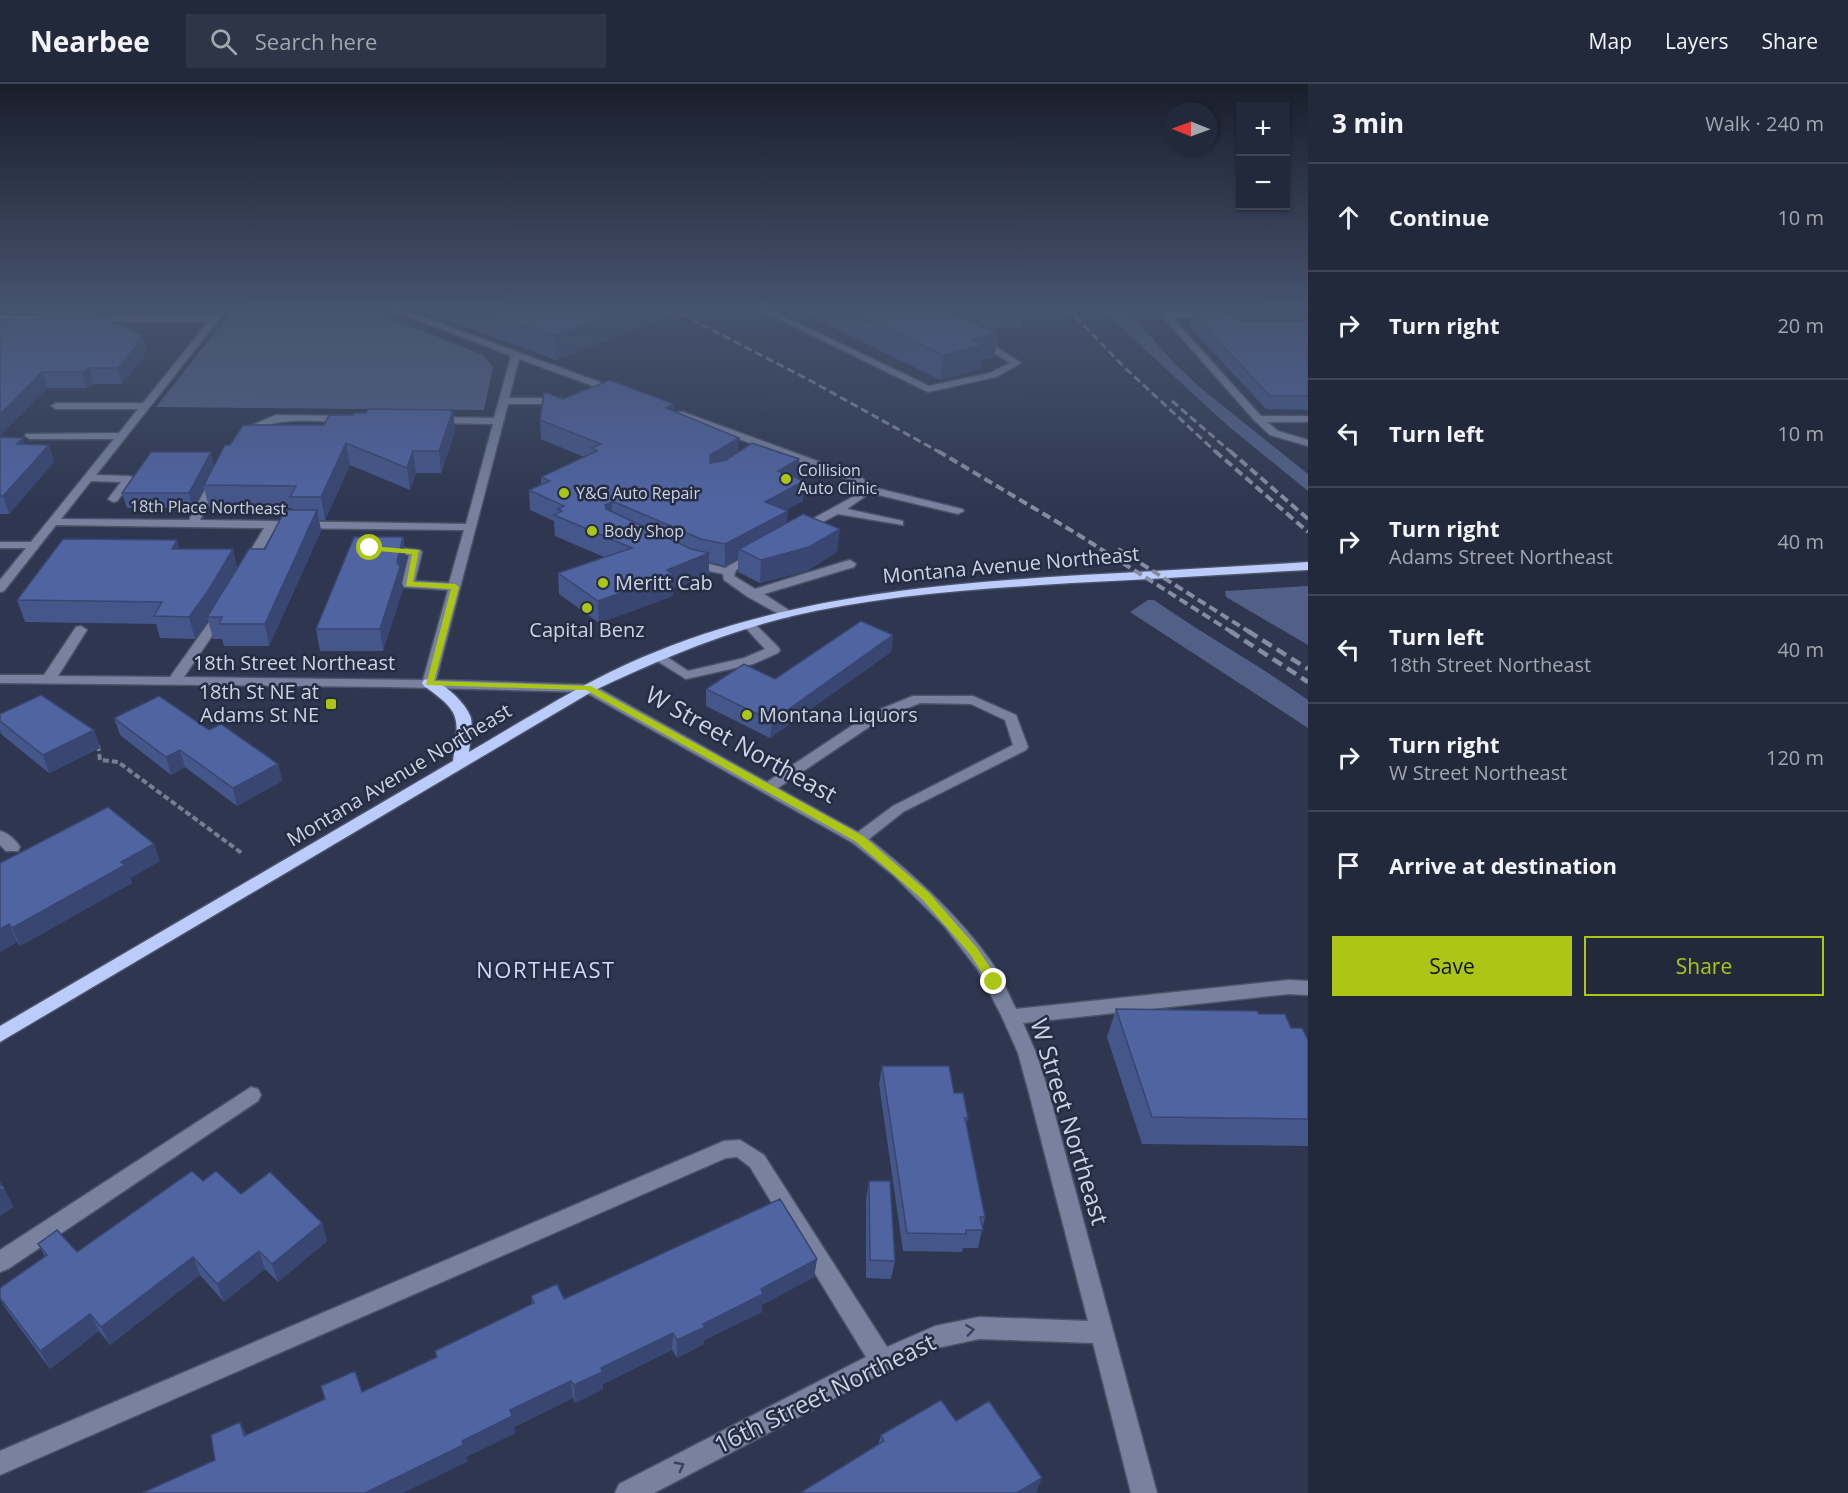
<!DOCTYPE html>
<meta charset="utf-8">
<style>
:root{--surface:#22293b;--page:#2e3546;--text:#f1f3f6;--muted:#a2a6af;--line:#3f4555;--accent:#abc614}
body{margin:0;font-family:"Open Sans",sans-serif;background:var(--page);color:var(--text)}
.controls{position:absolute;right:18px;top:18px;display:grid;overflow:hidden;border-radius:0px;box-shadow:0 2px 4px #0004}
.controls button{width:54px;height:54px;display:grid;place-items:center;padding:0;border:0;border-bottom:2px solid var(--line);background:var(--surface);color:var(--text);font:30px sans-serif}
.compass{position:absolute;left:1164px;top:18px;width:54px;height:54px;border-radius:50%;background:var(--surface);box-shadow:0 2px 4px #0004;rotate:271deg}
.stop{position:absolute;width:18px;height:18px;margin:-14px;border:4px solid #abc614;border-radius:50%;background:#fff}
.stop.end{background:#abc614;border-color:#fff;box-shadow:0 2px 6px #0008}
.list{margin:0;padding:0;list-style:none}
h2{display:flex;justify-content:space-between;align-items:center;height:78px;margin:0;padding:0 24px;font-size:26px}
h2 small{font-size:20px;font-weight:400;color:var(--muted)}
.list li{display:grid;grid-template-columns:39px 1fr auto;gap:18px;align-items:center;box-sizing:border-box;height:108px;padding:0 24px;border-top:2px solid var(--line)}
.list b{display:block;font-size:22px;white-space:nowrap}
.list p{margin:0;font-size:20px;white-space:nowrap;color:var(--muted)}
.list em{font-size:20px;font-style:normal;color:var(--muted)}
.actions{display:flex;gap:12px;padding:18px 24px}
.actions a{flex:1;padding:14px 0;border:2px solid var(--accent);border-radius:0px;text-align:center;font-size:21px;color:var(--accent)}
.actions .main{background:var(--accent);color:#111}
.icon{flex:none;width:33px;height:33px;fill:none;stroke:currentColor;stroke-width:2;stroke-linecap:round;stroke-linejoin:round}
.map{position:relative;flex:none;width:1308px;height:1409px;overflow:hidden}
header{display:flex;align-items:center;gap:36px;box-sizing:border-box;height:84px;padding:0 30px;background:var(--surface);border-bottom:2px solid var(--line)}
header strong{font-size:28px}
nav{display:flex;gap:33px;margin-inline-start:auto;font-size:21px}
.search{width:420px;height:54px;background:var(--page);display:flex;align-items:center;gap:15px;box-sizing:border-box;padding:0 21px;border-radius:0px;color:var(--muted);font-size:22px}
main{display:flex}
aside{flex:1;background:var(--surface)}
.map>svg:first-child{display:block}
.green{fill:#526087}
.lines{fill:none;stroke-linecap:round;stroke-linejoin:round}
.minor-casing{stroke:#4b5369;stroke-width:3}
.major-casing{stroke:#4b5369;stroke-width:3}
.path{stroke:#767e91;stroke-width:4;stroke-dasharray:6 3;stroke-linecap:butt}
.minor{fill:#78829f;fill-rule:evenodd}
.major{fill:#bbccfc;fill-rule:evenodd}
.rail-far2{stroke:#848c9f;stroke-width:3;stroke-dasharray:8 4;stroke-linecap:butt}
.rail-far1{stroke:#848c9f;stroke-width:4;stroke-dasharray:9 4.5;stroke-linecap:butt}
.rail{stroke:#848c9f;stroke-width:4.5;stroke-dasharray:11 6;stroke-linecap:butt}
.wall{fill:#45568b}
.shaded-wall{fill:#384671}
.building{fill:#5064a2;stroke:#384671;stroke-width:1.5}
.oneway{stroke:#3a425b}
.route{fill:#abc614}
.poi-dot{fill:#abc614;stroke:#252d44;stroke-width:2}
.labels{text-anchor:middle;stroke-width:5;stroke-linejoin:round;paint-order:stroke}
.far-poi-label{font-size:16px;fill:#cdd3e2;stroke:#252d44;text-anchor:start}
.far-street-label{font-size:16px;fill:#cdd3e2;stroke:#252d44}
.street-label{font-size:20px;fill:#cdd3e2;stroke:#252d44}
.poi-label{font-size:20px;fill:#cdd3e2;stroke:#252d44;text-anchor:start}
.quarter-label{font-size:22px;letter-spacing:1.5px;fill:#cdd9f8;stroke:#252d44}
.near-street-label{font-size:24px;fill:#cdd3e2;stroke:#252d44}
</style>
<header>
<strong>Nearbee</strong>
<div class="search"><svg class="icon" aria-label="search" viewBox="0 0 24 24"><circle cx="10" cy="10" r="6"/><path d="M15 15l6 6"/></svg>Search here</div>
<nav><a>Map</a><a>Layers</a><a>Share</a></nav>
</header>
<main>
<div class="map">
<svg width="1308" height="1409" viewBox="0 0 1308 1409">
<rect width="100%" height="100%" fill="#2e374f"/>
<path class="green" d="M234,224h130l119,47 10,12 -9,43 -328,-3z
M1100,224h29l-3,1 49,55 27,25 106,85v17l-81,-66z
M1308,502v59l-82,-48 -1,-6z
M1148,516h6c50,35 104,64 154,100v28l-178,-116z"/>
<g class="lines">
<g class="minor-casing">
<path id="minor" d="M220,224h8l-132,167 33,1 4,1 1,2 -17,22 -4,1 -5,-3 13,-17 -30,-1 -30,38 128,1 21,-40 5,-3 5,3 -20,40 266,4 27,-100 -59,-1 -5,-3 5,-3 60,1 17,-62 -125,-48h12l223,82v4h-6l-96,-35 -10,39h53l5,3 -5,3h-54l-72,276 157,5 174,97 104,-69 42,-17h60l43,19 12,32 -2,3 -123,62 -34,27c45,36 88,75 121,121 11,15 18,33 26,49l273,-29 19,1v14l-19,-1 -266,29 13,30 13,40 108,400h-26l-38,-150 -114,-4 -42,9 -47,21 -236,124h-39l4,-9 247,-127 -116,-190 -13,-10 -11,1 -726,317v-24l724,-310 16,-1 24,15 123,192 48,-21 44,-9 109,4 -59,-228 -11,-40 -16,-36 -24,-47 -34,-44 -50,-50 -41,-33 -268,-151 -194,-5 -391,-4v-8h44l32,-48 5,-1 6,4 -29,46 112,1 47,-66 4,-1 6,4 -43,63 239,3 25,-90 -44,-3 -2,-3 7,-29 -23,-3 -6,-3 6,-3 34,4 2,2 -7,29 34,2 15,-53 -189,-2 -22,39 -6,4 -6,-4 23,-39 -208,-3 -52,66 -4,1v-12l26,-32h-26v-6h31l83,-103h-84l-5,-3 1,-2 93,-1 19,-24h-82l-5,-3 5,-3h87l65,-81 -208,-2v-4l212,1zM920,619l51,1 34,16 8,25 -120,61 -35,26 -80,-44 103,-69z
M756,224h11l162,78 61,-13 20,-10 -36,-23v-4h6l41,27 -25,14 -68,15z
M1162,228l54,1 1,2 -4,2h-41l89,99h47v6h-41l11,9 30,9v6l-38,-11 -15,-14 -93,-105z
M677,328h6l178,65 11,10 90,22 2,2 -6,3 -88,-21 -23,16 56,12v4l-65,-11 -34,18h-8v-4l60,-33 6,-6 -9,-8 -176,-65z
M276,331l71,1 5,3 -5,3c-26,0 -82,-8 -99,15l-9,-2 4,-6z
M755,467l6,4 -2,2 -23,13 -2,6 21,13 91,-28 4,-1 6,4 -2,3 -90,27 26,17 2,3 -2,3 -4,1 -38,-21 -24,-17 -1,-6 -37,-8 -2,-3 6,-4 35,9z
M749,537l4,1 25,25 2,3 -2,3 -25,11 -67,15 -37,-23 7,-4 5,1 27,18 56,-13 21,-9 -22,-24z
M0,747c8,2 16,9 20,16l-2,4h-12l-6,-6z
M251,1003l7,2 3,6 -3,6 -250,168 -8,3v-22z"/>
</g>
<g class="major-casing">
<path id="major" d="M1308,478v8c-79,4 -157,9 -236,13 -95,6 -191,12 -284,34 -68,17 -132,44 -195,74l-593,351v-16l453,-265c6,-44 9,-48 -29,-75l-2,-3 2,-3c15,-4 43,24 47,38 2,11 -1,23 -2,34 57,-33 113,-69 174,-95 140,-60 290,-73 439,-82 75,-4 151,-8 226,-13z"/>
</g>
<path class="path" d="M98,661l2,15 18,2 125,92"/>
<use href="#minor" class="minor"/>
<use href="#major" class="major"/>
<path class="rail-far2" d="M670,224l141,73 130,72
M1067,224l57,59 93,86
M1172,317l60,52"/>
<path class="rail-far1" d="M938,367l136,81 159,101
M1215,367l93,81
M1230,367l78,68
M1118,465l133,84"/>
<path class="rail" d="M1230,547l78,51
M1248,547l60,38"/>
</g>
<path class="wall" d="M443,224h248l-135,52 -112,-41z
M793,224h151v2l37,16 -12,-18 56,1 -3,18 -36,1 12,5 -4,24 -13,3 -1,9 -40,11z
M1193,230l48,7h67v89l-42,-1 -76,-82z
M0,235l146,31 -3,3 1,4 -22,27h-29l-6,4h-40z
M563,315l111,5v7l64,41 61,7 -1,19 5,23 -17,9 1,13 50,29 -30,19 -47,12 -22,-11v-14l-13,8 -16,-4v12l-36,15v7l-74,27 -40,-29 -1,-21 46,-16 -49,-21 -1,-15 -24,-11 -1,-20 12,-6v-7l43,-20 -43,-18 -1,-19z
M453,326l2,21 -14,42h-25l-6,17 -60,-25 -25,55h-6l2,11 -52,115h-45l-2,-7h-9l-5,-19 -13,19 -35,-1 -4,-14 -131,-2 -8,-22 163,-51h53l4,20 28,-20 28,-39 -1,-2h-83l-5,-21 -11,21h-66l-5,-15 92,-27 16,-21 94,-20 29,-10 13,-2z
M0,353l25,7 24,1 5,17 -45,52h-9z
M403,453l3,21 -5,20 2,11 -20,62h-63l-4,-22z
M893,551l-2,17 -121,86 -64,-32v-17l69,-10z
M0,630l94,16 6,18 -51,25 -48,-39 -1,-4z
M114,634l95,12 69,34 4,17 -45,25 -52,-39 -14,8 -51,-40z
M160,777l-30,17 2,5 -112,63 -3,-4 -17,10v-89z
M1116,925l143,5 32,14 17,12v106l-166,-2 -35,-107z
M882,982l72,27 14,25 -2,6 19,93 -7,31h-15l-1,4 -59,-1 -24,-167z
M203,1097l119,42 5,18 -49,41 -13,-13 -41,33 -24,-27 -90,70 -11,-14 -49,38 -44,-60 -6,-10v-11l45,-31 -7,-13 39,8z
M869,1097l26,80 -4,18 -25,-1v-79z
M817,1175l-3,18 -52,28v7l-58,28v4l-27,14 -5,-8 -69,34v5l-28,14 -2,-5 -59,29 1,6 -49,24 1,5 -252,-2 25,-38 6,13 116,-43 74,-34 -1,-7 97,-47 -1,-8 33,3z
M956,1337l-78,23 3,-9z"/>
<path class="shaded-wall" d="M630,224h61l-135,52 -1,-24z
M998,249l-4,24 -13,3 -1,9 -40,11 3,-25 29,-15z
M142,251l4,15 -3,3 1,4 -22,27 -4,-16 17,-26z
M89,284l4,16 -6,4 -5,-16z
M42,288l5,16 -47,48v-22z
M674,320v18l-8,-14z
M453,326l2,21 -14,42 -2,-22z
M23,354l6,17 -12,-11z
M739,354l-1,19 -28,18v-20z
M346,359l4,22 -25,55 -4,-23z
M49,361l5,17 -45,52 -6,-18z
M413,367l3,22 -6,17 -3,-22z
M211,368l3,14 -21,42 -4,-15z
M799,375l-1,20 -20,-8z
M804,397l-1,20 -39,21 1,-20z
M612,418v21l-6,3 -1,-21z
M317,426l4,21 -52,115 -4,-22z
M788,427l-2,20 -47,18 -1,9 -13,8v-22z
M840,445l-3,23 -30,19 -47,12 1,-23z
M403,453l3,21 -5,20 2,11 -20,62 -3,-22z
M177,456l6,21 -11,-12z
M233,465l4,21 -30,47 1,3 -13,19 -6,-22z
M709,469v21l-36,15v7l-74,27 -1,-22 69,-31z
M893,551l-2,17 -121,86 2,-17z
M94,646l6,18 -51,25 -6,-18z
M180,666l5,17 -14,8 -5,-18z
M278,680l4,17 -45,25 -4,-18z
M154,760l6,17 -30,17 2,5 -112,63 -8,-18 109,-66z
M9,840l8,18 -17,10v-23z
M4,1104l10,19 -14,9v-25z
M322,1139l5,18 -49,41 -6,-18z
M259,1167l6,18 -41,33 -7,-18z
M193,1173l7,18 -90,70 -9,-18z
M817,1175l-3,18 -52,28v7l-58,28v4l-27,14v-18l84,-51z
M90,1230l9,17 -49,38 -10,-18z
M673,1249l-1,17 -69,34v5l-28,14 -1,-18 27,-17z
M571,1297l2,17 -59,29 1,6 -49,24 1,5 -64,31h-38l97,-52 48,-31z
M1042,1394l-6,15h-20z"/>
<path class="building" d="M58,224h26l58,27 -7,7h5l-22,26h-29l-7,4h-40l-42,42v-95h47z
M475,224h155l-75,28z
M842,224h97l59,25 -26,7 11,5 -40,10z
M984,224h41v1l-40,1z
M1193,230h40l8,7h67v75h-38z
M610,296l64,24 -8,4 73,30 -29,17v8l16,-3 26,-17 47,16 -21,12 26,10 -39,21 23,9 -63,33 -24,-5 -84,-36 -5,-1 -7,3 1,4 85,40 18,4 -42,17 6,5 -75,26 -40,-28 74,-25 -78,-33 8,-4 -4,-2 6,-3 -35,-16 21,-9 -9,-4 56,-26 -5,-3 9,-4 -61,-24 4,-28 19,7z
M368,325l85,1 -14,41h-26l-6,17 -61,-25 -25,54h-31l6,-11 -92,-1 21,-40h5l13,-20h81l5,-10h24l1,-2h12z
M0,353l23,1 -6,6 32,1 -46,51h-3z
M151,368h60l-22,41h-67z
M285,426h32l-52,114h-46l3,-7h-15l42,-68h16z
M803,430l37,15 -31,18 -48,13 -22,-11z
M354,453h49l-6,25 3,5 -20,62h-64z
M63,455l114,1 -5,9h61l-25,42 -19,26 -35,-1 8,-14 -145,-2z
M861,537l32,14 -121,86 -66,-32 38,-25 31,15z
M41,611l53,35 -51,25 -43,-34v-7z
M159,612l50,34 12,-6 57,40 -45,24 -53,-38 -14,7 -52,-39z
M108,723l46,37 -33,18 4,3 -113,63 -3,-4 -9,5v-66z
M1116,925l141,2 2,3h26l6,14h11l6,12v79l-156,-2z
M882,982h67l5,27h9l5,25h-3l20,99h-5l3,13h-17v4l-59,-1z
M192,1087l11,10 13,-10 25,23 29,-22 52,51 -50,41 -13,-13 -42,33 -24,-27 -92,70 -11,-13 -50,37 -40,-53v-10l47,-33 -9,-11 19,-14 20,22z
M869,1097h21l5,80 -25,-1z
M0,1099l4,5 -4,3z
M780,1115l37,60 -56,30 2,5 -60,30 2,3 -28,13 -4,-7 -72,35 1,4 -28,13 -3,-4 -61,29 2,6 -50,25 1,4 -98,48h-223l73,-33 -4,-25 29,-13 4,14 81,-37 -4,-13 34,-15 7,21 75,-35 -2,-6 99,-48 -3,-7 26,-12 7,15z
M941,1316l15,21 33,-20 53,77 -26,15h-216l84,-52 -3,-6z"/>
<defs><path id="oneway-chevron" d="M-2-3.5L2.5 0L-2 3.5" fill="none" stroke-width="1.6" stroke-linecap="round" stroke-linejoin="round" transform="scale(1.5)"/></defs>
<g class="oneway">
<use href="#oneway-chevron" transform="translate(970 1246) rotate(-8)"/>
<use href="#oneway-chevron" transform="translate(680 1382) rotate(-28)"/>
</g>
<linearGradient id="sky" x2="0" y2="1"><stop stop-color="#191e2b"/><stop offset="0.53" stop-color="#46536e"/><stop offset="1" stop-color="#46536e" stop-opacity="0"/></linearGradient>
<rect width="1308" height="421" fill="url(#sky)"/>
<path class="route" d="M370,462l49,4 -6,32 42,2 4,3 -25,94 157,5 272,150 66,57 48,55 21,31v6h-8l-20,-31 -48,-55 -67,-58 -269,-151 -160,-5 25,-96 -45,-3 6,-32 -45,-4 -1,-2z"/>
<g class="poi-dot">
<circle cx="786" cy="395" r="6"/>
<circle cx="564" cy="409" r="6"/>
<circle cx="592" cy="447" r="6"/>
<circle cx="603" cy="499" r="6"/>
<circle cx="587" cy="524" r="6"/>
<rect x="325" y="614" width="12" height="12" rx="3"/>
<circle cx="747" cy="631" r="6"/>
</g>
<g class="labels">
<g class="far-poi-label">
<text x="798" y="392">Collision<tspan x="798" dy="18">Auto Clinic</tspan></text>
<text x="576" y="415">Y&amp;G Auto Repair</text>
<text x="604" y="453">Body Shop</text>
</g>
<g class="far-street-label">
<text transform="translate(208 423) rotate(1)" y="6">18th Place Northeast</text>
</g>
<g class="street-label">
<text transform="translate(1011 481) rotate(-5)" y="7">Montana Avenue Northeast</text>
<text x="294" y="586">18th Street Northeast</text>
<text transform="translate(399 691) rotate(-31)" y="7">Montana Avenue Northeast</text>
</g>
<g class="poi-label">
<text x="615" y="506">Meritt Cab</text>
<text x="587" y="553" text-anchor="middle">Capital Benz</text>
<text x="319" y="615" text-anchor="end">18th St NE at<tspan x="319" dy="23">Adams St NE</tspan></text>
<text x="759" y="638">Montana Liquors</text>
</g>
<g class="quarter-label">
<text x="546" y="894">NORTHEAST</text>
</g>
<g class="near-street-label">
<text transform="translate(741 661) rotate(29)" y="8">W Street Northeast</text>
<text transform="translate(1069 1038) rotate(73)" y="8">W Street Northeast</text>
<text transform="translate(825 1310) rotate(-26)" y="8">16th Street Northeast</text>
</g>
</g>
</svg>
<div class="controls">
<button>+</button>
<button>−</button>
</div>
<svg class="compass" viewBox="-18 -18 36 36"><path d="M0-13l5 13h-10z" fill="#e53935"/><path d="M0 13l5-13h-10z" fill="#a2a6af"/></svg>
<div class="stop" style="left:370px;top:464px"></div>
<div class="stop end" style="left:994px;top:898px"></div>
</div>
<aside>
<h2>3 min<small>Walk · 240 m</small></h2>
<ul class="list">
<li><svg class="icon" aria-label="ahead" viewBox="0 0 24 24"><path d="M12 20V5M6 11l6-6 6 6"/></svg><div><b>Continue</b></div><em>10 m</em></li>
<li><svg class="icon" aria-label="right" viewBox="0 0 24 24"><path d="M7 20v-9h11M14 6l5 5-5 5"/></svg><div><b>Turn right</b></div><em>20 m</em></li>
<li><svg class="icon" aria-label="left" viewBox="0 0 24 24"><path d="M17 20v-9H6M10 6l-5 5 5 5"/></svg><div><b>Turn left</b></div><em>10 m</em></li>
<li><svg class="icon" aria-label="right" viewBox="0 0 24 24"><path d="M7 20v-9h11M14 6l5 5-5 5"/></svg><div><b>Turn right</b><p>Adams Street Northeast</p></div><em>40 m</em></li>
<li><svg class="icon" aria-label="left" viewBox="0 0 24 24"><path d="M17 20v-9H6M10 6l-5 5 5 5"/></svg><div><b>Turn left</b><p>18th Street Northeast</p></div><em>40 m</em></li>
<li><svg class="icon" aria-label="right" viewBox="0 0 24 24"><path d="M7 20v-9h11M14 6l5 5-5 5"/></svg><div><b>Turn right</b><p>W Street Northeast</p></div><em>120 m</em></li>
<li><svg class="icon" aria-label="arrive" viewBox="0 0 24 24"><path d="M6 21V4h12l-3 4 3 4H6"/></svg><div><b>Arrive at destination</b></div></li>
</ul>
<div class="actions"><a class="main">Save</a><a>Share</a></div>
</aside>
</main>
